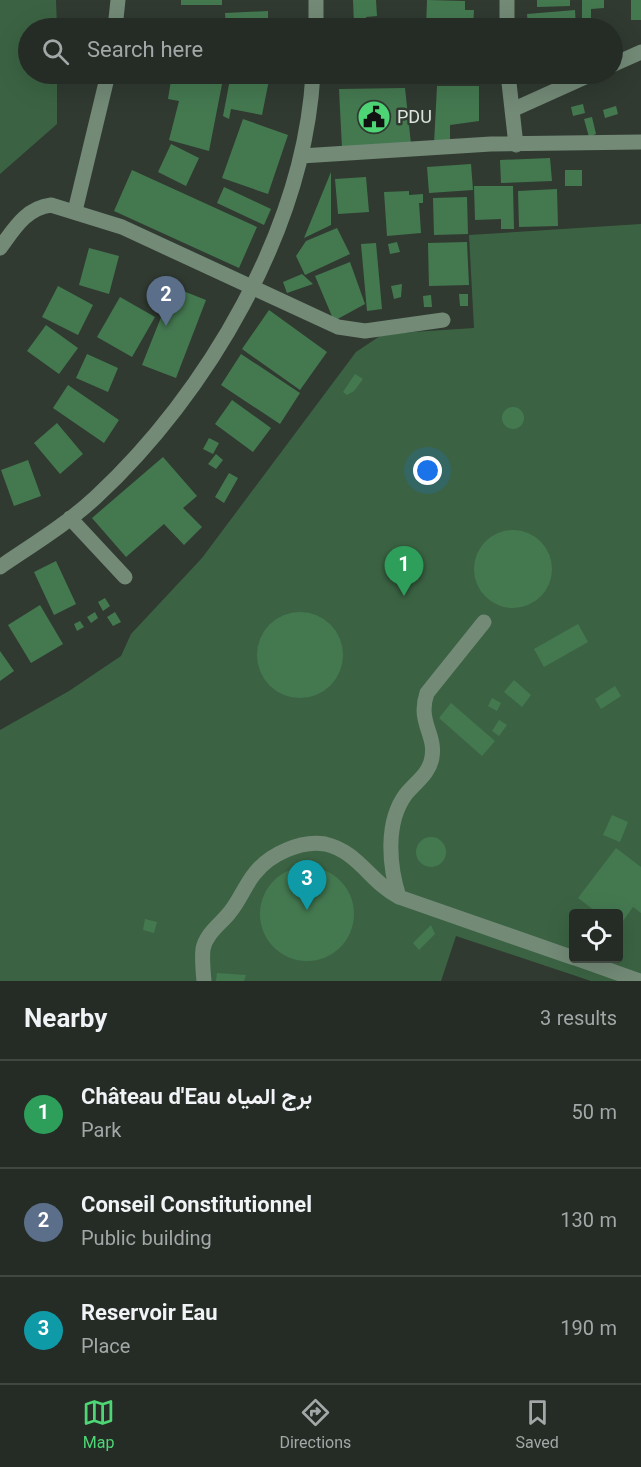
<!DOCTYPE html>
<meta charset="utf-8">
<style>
:root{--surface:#242c25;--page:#303832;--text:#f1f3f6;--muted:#a3a7a7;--line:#414842;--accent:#4ed676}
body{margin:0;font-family:Georgia,Vazirmatn,serif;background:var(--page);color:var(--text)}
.controls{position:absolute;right:18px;bottom:18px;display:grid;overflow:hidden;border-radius:6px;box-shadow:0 6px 24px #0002}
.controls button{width:54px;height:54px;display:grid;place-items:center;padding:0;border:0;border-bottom:2px solid var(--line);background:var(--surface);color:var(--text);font:30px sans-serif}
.you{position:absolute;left:428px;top:471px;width:21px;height:21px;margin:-15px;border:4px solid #fff;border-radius:50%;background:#1a73e8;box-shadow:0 0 0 9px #1a73e833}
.badge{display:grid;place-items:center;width:39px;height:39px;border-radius:50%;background:var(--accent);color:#fff;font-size:20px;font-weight:700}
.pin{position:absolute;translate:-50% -50px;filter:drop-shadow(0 2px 3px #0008)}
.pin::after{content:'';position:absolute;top:32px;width:21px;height:18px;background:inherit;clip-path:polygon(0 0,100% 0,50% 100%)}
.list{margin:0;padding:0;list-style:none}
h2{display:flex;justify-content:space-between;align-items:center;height:78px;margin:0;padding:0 24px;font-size:26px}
h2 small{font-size:20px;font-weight:400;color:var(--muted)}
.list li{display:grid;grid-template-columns:39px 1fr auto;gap:18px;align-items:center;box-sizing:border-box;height:108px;padding:0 24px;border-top:2px solid var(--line)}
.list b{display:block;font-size:22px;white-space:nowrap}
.list p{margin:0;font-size:20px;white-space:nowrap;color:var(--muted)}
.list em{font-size:20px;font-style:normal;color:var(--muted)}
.icon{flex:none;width:33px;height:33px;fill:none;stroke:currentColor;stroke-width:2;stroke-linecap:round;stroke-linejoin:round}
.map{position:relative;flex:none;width:641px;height:981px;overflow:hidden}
.search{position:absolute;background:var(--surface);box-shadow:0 6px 24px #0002;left:18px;right:18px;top:18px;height:66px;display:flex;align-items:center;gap:15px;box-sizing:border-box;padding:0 21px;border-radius:33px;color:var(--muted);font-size:22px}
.sheet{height:402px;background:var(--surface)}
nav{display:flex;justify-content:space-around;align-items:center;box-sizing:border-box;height:84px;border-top:2px solid var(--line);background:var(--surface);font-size:16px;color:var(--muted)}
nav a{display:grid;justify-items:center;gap:3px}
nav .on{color:var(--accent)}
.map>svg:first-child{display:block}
.green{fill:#3b6343;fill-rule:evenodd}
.building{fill:#447950}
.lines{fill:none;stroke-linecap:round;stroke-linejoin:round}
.minor{stroke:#738a77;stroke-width:15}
.labels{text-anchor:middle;stroke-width:5;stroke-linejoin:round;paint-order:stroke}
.poi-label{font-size:18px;fill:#dde4de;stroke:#303a31;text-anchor:start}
</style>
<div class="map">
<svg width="641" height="981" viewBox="0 0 641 981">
<rect width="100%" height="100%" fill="#303a31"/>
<path class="green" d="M0,0h56l1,28h-29v46h29v50l-57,50z
M641,224v757h-50l-135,-45 -15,45h-441v-251l69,-39 52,-35 10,-22 71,-76 154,-206 27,-18 91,-6 -5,-93zM574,914h44v44h-44z"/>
<path class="building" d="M181,0h41v5h-41z
M353,0h23l1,16 -11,1 1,6 -13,1z
M427,0l38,1v9h9l-1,18h-47z
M537,0h33v6l-33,1z
M582,0h22v8l-13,1v10h-9z
M631,0h10v20h-10z
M575,10l1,18 -48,-1 -1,-13z
M268,11v17h-42l-1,-15z
M172,74h52l-15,77 -40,-11 10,-39 -11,-2z
M231,74l38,6 -7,35 -31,-6 -2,10 -6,-3z
M372,74h30v8l-30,-1z
M418,74h41v6l-40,1z
M437,86h42v35l-29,4v15l-16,4z
M405,88l6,56 -69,4 -3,-59z
M583,104l2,9 -12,3 -2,-9z
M616,106l2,8 -13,4 -2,-8z
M592,117l4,17 -7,3 -5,-18z
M243,119l45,16 -20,59 -46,-16z
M171,144l28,14 -13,28 -28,-14z
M550,158l2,23 -51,2 -1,-23z
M471,164l2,26 -44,3 -2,-26z
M132,170l125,57 -18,41 -125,-57z
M565,170h17v16h-17z
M331,172v53l-27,13z
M366,177l3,35 -31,2 -3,-35z
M474,186h39l1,43h-13v-10l-26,1z
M224,187l47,22 -7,16 -47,-22z
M557,189l1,37 -39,1 -1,-36z
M409,191v4l14,-1v9h-4l2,30 -34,3 -3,-44z
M467,197l1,37 -34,1 -1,-37z
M337,228l13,26 -45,21 -9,-19 10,-15z
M397,242l3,10 -10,2 -2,-10z
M467,242l2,43 -40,1 -1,-43z
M376,243l6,66 -15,2 -6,-67z
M89,248l30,8 -10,38 -30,-9z
M350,262l15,42 -31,17 -19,-45z
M302,274l11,10 -26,9 -4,-11z
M402,284l-1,13 -7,2 -3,-13z
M58,286l35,19 -15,30 -36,-18z
M173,287l33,13 -30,78 -34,-13z
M459,294h9v12h-8z
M431,295l1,12h-8l-1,-11z
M120,297l35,20 -23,40 -35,-20z
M269,310l58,42 -27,38 -58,-41z
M46,325l32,23 -19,26 -32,-23z
M87,354l31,14 -10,24 -32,-14z
M241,354l59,39 -20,31 -59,-39z
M355,374l8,5 -9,12 -7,4 -4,-3z
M68,385l51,35 -15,23 -51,-35z
M232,400l39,28 -18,24 -38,-28z
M502 418a11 11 0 1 1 22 0a11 11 0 1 1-22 0Z
M57,423l26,31 -23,20 -26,-31z
M209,438l10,5 -6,11 -10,-5z
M216,454l7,6 -7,9 -8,-5z
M163,457l34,39 -14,12 19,19 -18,18 -20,-21 -38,33 -34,-39z
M28,460l13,36 -27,10 -13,-36z
M229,473l9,5 -14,25 -9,-6z
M474 569a39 39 0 1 1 78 0a39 39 0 1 1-78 0Z
M56,561l20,43 -22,11 -20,-43z
M105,598l5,8 -7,5 -5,-9z
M40,605l23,39 -32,19 -23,-38z
M257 655a43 43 0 1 1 86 0a43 43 0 1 1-86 0Z
M95,612l3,6 -7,5 -4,-6z
M115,612l6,10 -8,4 -6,-9z
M80,621l4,6 -7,4 -3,-7z
M578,624l10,18 -44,25 -10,-18z
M0,651l14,20 -14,10z
M514,680l17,15 -9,12 -18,-15z
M615,686l6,10 -20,13 -6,-10z
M492,698l9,5 -4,8 -9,-5z
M451,703l44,38 -13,15 -43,-38z
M499,720l8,5 -8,11 -7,-5z
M612,815l16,7 -8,20 -17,-7z
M416 852a15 15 0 1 1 30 0a15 15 0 1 1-30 0Z
M616,848l25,19v46l-8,-6 -15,21v-14h-19l-21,-16z
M260 914a47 47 0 1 1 94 0a47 47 0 1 1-94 0Z
M145,919l12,3 -3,11 -11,-3z
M431,925l4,9 -16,16 -6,-7z
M217,973l29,2 -2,6h-28z"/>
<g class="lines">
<path class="minor" d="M507,0v28
M115,28l3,-28
M316,28v-28
M612,65l29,-13
M508,74l8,71
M512,110l80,-36
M301,156l190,-12 150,-2
M75,211l33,-137
M0,248c14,-19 26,-40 51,-43l71,22 216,100 27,4 78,-11
M70,518l55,59
M0,567c32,-22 67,-43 96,-70 112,-104 208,-268 217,-423
M399,897c-10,-31 -14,-75 7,-103 10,-12 24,-21 26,-37 4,-23 -15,-35 -5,-64l57,-71
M575,958l65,23
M204,981c-1,-10 -2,-23 -1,-32 3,-16 19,-26 27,-37 10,-12 15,-27 25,-39 15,-19 46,-33 70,-29 33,7 46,39 74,53l175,61"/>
</g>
<defs>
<g id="civic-disc" transform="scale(1.725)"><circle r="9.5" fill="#4ed676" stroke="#303a31"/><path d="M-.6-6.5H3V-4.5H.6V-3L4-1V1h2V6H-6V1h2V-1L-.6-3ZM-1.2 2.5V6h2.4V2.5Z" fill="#111"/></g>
</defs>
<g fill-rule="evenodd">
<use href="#civic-disc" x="374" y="117"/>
</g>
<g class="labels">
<g class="poi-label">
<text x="397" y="123">PDU</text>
</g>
</g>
</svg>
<div class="controls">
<button><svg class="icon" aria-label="locate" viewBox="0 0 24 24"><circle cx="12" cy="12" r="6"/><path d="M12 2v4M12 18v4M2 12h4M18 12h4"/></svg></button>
</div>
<div class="you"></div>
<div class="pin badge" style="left:404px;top:596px;background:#2e9e5b">1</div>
<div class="pin badge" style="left:166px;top:326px;background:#5c6f8a">2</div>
<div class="pin badge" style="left:307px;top:910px;background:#0f9aa8">3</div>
<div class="search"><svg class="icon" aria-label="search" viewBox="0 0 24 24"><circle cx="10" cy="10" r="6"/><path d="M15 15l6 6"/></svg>Search here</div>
</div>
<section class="sheet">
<h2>Nearby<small>3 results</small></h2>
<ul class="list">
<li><span class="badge" style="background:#2e9e5b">1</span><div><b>Château d'Eau برج المياه</b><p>Park</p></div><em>50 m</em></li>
<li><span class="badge" style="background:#5c6f8a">2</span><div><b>Conseil Constitutionnel</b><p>Public building</p></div><em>130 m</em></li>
<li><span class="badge" style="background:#0f9aa8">3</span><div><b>Reservoir Eau</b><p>Place</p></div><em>190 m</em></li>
</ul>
</section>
<nav>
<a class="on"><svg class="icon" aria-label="map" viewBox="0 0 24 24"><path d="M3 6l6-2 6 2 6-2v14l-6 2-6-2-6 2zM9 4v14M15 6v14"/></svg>Map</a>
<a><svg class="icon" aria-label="directions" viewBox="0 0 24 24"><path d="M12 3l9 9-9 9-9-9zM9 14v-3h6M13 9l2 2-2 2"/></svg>Directions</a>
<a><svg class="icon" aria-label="saved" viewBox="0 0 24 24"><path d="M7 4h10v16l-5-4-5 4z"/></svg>Saved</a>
</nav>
